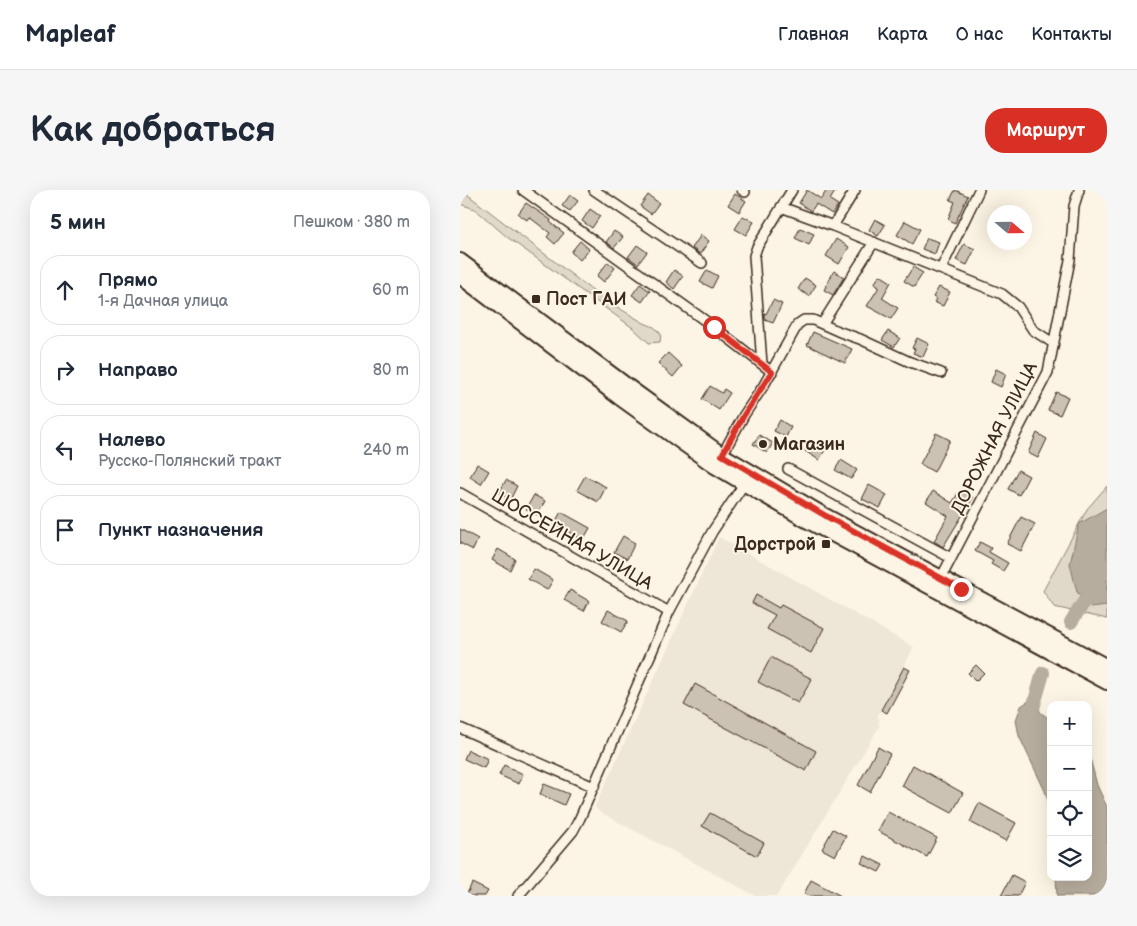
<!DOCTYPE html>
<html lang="ru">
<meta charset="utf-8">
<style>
:root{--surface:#fff;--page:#f6f6f7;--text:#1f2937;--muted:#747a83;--line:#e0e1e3;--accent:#d93025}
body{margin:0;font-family:"Balsamiq Sans",sans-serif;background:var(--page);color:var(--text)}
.controls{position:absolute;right:15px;bottom:15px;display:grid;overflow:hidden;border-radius:10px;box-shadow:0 5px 20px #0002}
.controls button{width:45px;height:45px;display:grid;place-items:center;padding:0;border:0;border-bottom:1px solid var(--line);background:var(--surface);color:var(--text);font:25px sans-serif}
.compass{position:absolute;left:527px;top:15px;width:45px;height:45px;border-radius:50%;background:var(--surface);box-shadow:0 5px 20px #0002;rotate:110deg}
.stop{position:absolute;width:15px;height:15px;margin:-11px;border:4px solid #d93025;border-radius:50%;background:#fff}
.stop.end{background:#d93025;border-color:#fff;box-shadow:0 1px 5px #0008}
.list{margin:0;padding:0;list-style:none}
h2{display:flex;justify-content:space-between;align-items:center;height:65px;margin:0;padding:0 20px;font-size:21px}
h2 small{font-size:16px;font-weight:400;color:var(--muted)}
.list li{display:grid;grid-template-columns:32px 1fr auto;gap:15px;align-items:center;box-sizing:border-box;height:70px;margin:0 10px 10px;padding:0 10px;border:1px solid var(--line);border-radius:20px}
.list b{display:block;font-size:19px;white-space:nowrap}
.list p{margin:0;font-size:16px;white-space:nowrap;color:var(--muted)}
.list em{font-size:16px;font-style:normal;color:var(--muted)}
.icon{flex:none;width:28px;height:28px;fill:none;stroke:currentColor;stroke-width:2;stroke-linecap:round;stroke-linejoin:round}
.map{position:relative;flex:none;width:647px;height:706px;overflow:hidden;border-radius:20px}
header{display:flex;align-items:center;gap:30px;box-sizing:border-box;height:70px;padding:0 25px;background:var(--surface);border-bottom:1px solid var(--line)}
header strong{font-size:24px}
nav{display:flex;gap:28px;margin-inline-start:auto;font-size:18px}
.intro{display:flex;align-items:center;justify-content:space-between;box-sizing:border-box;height:120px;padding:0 30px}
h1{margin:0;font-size:35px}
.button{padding:12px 22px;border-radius:20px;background:var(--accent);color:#fff;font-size:18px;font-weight:700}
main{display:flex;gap:30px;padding:0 30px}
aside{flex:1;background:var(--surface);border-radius:20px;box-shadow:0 5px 20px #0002}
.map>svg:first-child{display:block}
.built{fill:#eee6d6}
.green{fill:#e0d8c8;stroke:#8e8173}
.water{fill:#b7ad9e;stroke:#85796b}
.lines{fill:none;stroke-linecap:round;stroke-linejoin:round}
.river{stroke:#b7ad9e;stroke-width:14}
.building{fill:#ccc2b3;stroke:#3b2a1e}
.street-casing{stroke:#3b2a1e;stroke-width:12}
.primary-casing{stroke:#3b2a1e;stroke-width:18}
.street{stroke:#fcf5e5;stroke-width:9}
.primary{stroke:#fcf5e5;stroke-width:14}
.route{stroke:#d93025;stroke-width:6}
.poi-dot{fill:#3b2a1e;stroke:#fcf5e5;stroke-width:2}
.labels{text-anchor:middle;stroke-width:4;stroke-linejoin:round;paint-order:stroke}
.poi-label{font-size:18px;font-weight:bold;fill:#3b2a1e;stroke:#fcf5e5;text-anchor:start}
.street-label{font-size:18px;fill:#3b2a1e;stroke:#fcf5e5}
</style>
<header>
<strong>Mapleaf</strong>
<nav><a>Главная</a><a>Карта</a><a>О нас</a><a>Контакты</a></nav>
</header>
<div class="intro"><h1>Как добраться</h1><a class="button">Маршрут</a></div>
<main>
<aside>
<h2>5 мин<small>Пешком · 380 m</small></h2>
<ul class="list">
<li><svg class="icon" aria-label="ahead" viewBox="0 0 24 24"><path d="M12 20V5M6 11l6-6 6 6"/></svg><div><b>Прямо</b><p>1-я Дачная улица</p></div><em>60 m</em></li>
<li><svg class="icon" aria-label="right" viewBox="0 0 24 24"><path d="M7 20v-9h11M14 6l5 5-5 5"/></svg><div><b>Направо</b></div><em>80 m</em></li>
<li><svg class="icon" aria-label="left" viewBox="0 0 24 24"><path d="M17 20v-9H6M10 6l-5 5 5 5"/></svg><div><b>Налево</b><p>Русско-Полянский тракт</p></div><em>240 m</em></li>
<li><svg class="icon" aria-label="arrive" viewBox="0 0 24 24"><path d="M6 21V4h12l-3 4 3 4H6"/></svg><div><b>Пункт назначения</b></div></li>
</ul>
</aside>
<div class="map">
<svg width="647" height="706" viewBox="0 0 647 706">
<rect width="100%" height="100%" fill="#fcf5e5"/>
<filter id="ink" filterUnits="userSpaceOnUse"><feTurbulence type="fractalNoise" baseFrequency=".02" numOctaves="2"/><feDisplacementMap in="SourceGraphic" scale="10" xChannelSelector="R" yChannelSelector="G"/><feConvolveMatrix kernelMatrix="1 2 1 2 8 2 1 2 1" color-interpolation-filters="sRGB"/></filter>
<g filter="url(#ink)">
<path class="built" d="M259,347l195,110 -37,70 3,2 -2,5 2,1 -7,12 -96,159h-21l-158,-85 -3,-4z"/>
<path class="green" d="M0,0h6l2,5 134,103 42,25 10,4 7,7 -1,8 -11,1 -16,-15 -126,-91 -32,-28 -15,-5z
M647,296v133l-53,-12 -11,-16 44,-82z"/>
<path class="water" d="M647,318v98l-16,2 -14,-16 -7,-28 9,-40z
M578,505l2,17 11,8v91l-6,-20 -26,-55 -3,-16 5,-14z
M628,566l2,2 7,27 10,22v89h-50l-1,-19h32z"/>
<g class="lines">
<path class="river" d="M611,432l36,-56
M583,483l-12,42 7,13 13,16"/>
</g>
<path class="building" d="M347,0l14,9 6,-9h9l-6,10 8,5 -6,9 -16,-10 -5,7 -12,-8z
M495,0l13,6 -13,27 -7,-4 7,-17 -5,-2z
M275,4l11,7 -7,11 -11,-7z
M110,5l8,6 -8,10 -8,-5z
M188,5l11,8 -8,11 -11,-8z
M66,13l25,17 -1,2 14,11 -9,11 -8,-7 3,-4 -21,-16 -2,3 -9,-6z
M130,19l10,7 -8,12 -10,-7z
M283,26l11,6 -8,13 -11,-6z
M415,29l10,6 -7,11 -9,-6z
M445,31l15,8 -8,15 -15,-9z
M340,38l14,6 -5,11 -14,-7z
M154,41l9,6 -9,11 -8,-6z
M241,45l8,6 -9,13 -8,-6z
M467,48l12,4 -4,12 -13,-5z
M376,49l13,8 -10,17 -13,-8z
M120,51l9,8 -9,11 -9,-8z
M504,54l11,5 -8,16 -11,-5z
M177,55l10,7 -9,12 -10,-7z
M148,72l7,6 -11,14 -7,-6z
M453,77l10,6 -9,14 -10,-6z
M214,80l9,6 -9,13 -8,-7z
M247,80l11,6 -6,12 -12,-6z
M374,81l10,6 -11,18 -9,-5z
M420,85l11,7 -9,16 16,10 -7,11 -24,-13 12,-19 -5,-3z
M345,88l11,7 -7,11 -11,-7z
M180,94l10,7 -8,11 -10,-7z
M479,97l11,5 -7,14 -9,-4 2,-3 -3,-2z
M313,110l9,4 -9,19 -8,-3 -1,-7 2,1z
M428,141l12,7 -6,9 -12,-7z
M353,142l39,17 -7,14 -38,-18z
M457,148l12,6 -6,13 -10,-4 2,-4 -3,-1z
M208,163l14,13 -9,11 -15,-14z
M536,179l10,5 -5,13 -10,-5z
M250,196l12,7 2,-4 6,4 -11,17 -17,-11z
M596,202l12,5 -8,18 -12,-5z
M320,230l11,7 -5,10 -12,-6z
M476,243l14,7 -16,32 -14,-8z
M577,243l10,6 -9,19 -10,-5z
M299,245l14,8 -6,10 -14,-9z
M351,251l14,9 -6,10 -14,-9z
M381,270l16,10 -6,9 -16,-9z
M17,274l12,7 -8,13 -11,-7z
M558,280l11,6 -10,19 -11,-6z
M125,286l21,11 -8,15 -21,-12z
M46,290l11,6 -7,14 -11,-7z
M409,295l18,10 -7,13 -18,-9z
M500,300l13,8 -30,49 -9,-6 14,-25 -22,-14 7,-11 19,12z
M74,305l11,6 -8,14 -11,-6z
M101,322l29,16 -7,12 -29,-16z
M561,327l14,7 -14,27 -14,-7z
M0,339l18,10 -5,11 -13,-7z
M163,346l12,7 -8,16 -13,-7z
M520,352l11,6 -2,4 19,11 -5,8 -12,-7 2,-3 -18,-10z
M38,359l17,10 -5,11 -18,-10z
M74,379l19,11 -6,10 -19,-11z
M110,400l19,11 -5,10 -20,-11z
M296,405l23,13 2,-3 43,23 -13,25 -44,-24 8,-14 -23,-12z
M148,420l20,11 -7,11 -19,-11z
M311,467l41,22 -14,24 -40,-21z
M516,475l8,8 -8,8 -8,-8z
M444,477l6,3 -23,43 -6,-3z
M235,494l121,67 -10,20 -122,-66z
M418,557l12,7 -20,38 -12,-7z
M8,560l20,9 -4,9 -20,-9z
M44,575l19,9 -4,10 -20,-9z
M453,575l50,28 -11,20 -50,-27z
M84,594l25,10 -5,11 -24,-11z
M519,613l37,20 -10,18 -36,-19z
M428,622l49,26 -10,19 -49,-26z
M250,623l54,30 -7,13 -55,-30z
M373,639l13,7 -11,20 -13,-7z
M405,666l18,9 -4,7 -18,-9z
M552,685l13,7 -7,14h-17z
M351,690l30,16h-32l-5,-2z
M12,693l16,8 -3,5h-19z"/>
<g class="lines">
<g class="street-casing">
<path id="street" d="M63,0l191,137 58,45
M134,0l108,73
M282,0l3,2
M321,17l52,19 169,68 16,13 15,23 20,13
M373,36l22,-36
M481,79l38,-79
M362,134l52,-82
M302,174l-8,-108 3,-9 35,-57
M262,265l22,-40 20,-30 34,-61 6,-4h9l27,12 20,7 50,23 31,11
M328,279l163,89
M0,303l209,119
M481,388l107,-206 22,-112 4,-54 5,-16
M0,538l134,59
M58,706l55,-65 7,-13 89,-206 43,-80 32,-48"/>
</g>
<g class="primary-casing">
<path id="primary" d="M0,71l167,125 95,69 103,61 282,151
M0,86l159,121 96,69 88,52 304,164"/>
</g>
<use href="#street" class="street"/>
<use href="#primary" class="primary"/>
</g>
</g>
<g class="lines" filter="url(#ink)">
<path class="route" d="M254,137l58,45 -28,43 -22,40 104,61 135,73"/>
</g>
<g class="poi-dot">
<rect x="71" y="104" width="10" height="10" rx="2.5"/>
<circle cx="303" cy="254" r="5"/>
<rect x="361" y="349" width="10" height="10" rx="2.5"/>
</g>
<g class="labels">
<g class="poi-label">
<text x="86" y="115">Пост ГАИ</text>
<text x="313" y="260">Магазин</text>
<text x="356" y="360" text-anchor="end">Дорстрой</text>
</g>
<g class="street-label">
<text transform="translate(534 248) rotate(-63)" y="6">ДОРОЖНАЯ УЛИЦА</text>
<text transform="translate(112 349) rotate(30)" y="6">ШОССЕЙНАЯ УЛИЦА</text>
</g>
</g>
</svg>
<div class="controls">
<button>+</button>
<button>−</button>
<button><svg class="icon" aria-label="locate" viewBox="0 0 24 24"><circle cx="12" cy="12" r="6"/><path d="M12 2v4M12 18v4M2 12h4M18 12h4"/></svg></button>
<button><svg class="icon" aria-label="layers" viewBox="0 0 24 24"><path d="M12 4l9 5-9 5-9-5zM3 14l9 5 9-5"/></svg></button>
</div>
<svg class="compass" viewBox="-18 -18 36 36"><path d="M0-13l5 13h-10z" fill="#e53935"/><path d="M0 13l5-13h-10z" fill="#747a83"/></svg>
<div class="stop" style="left:254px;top:137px"></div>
<div class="stop end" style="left:501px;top:399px"></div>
</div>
</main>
